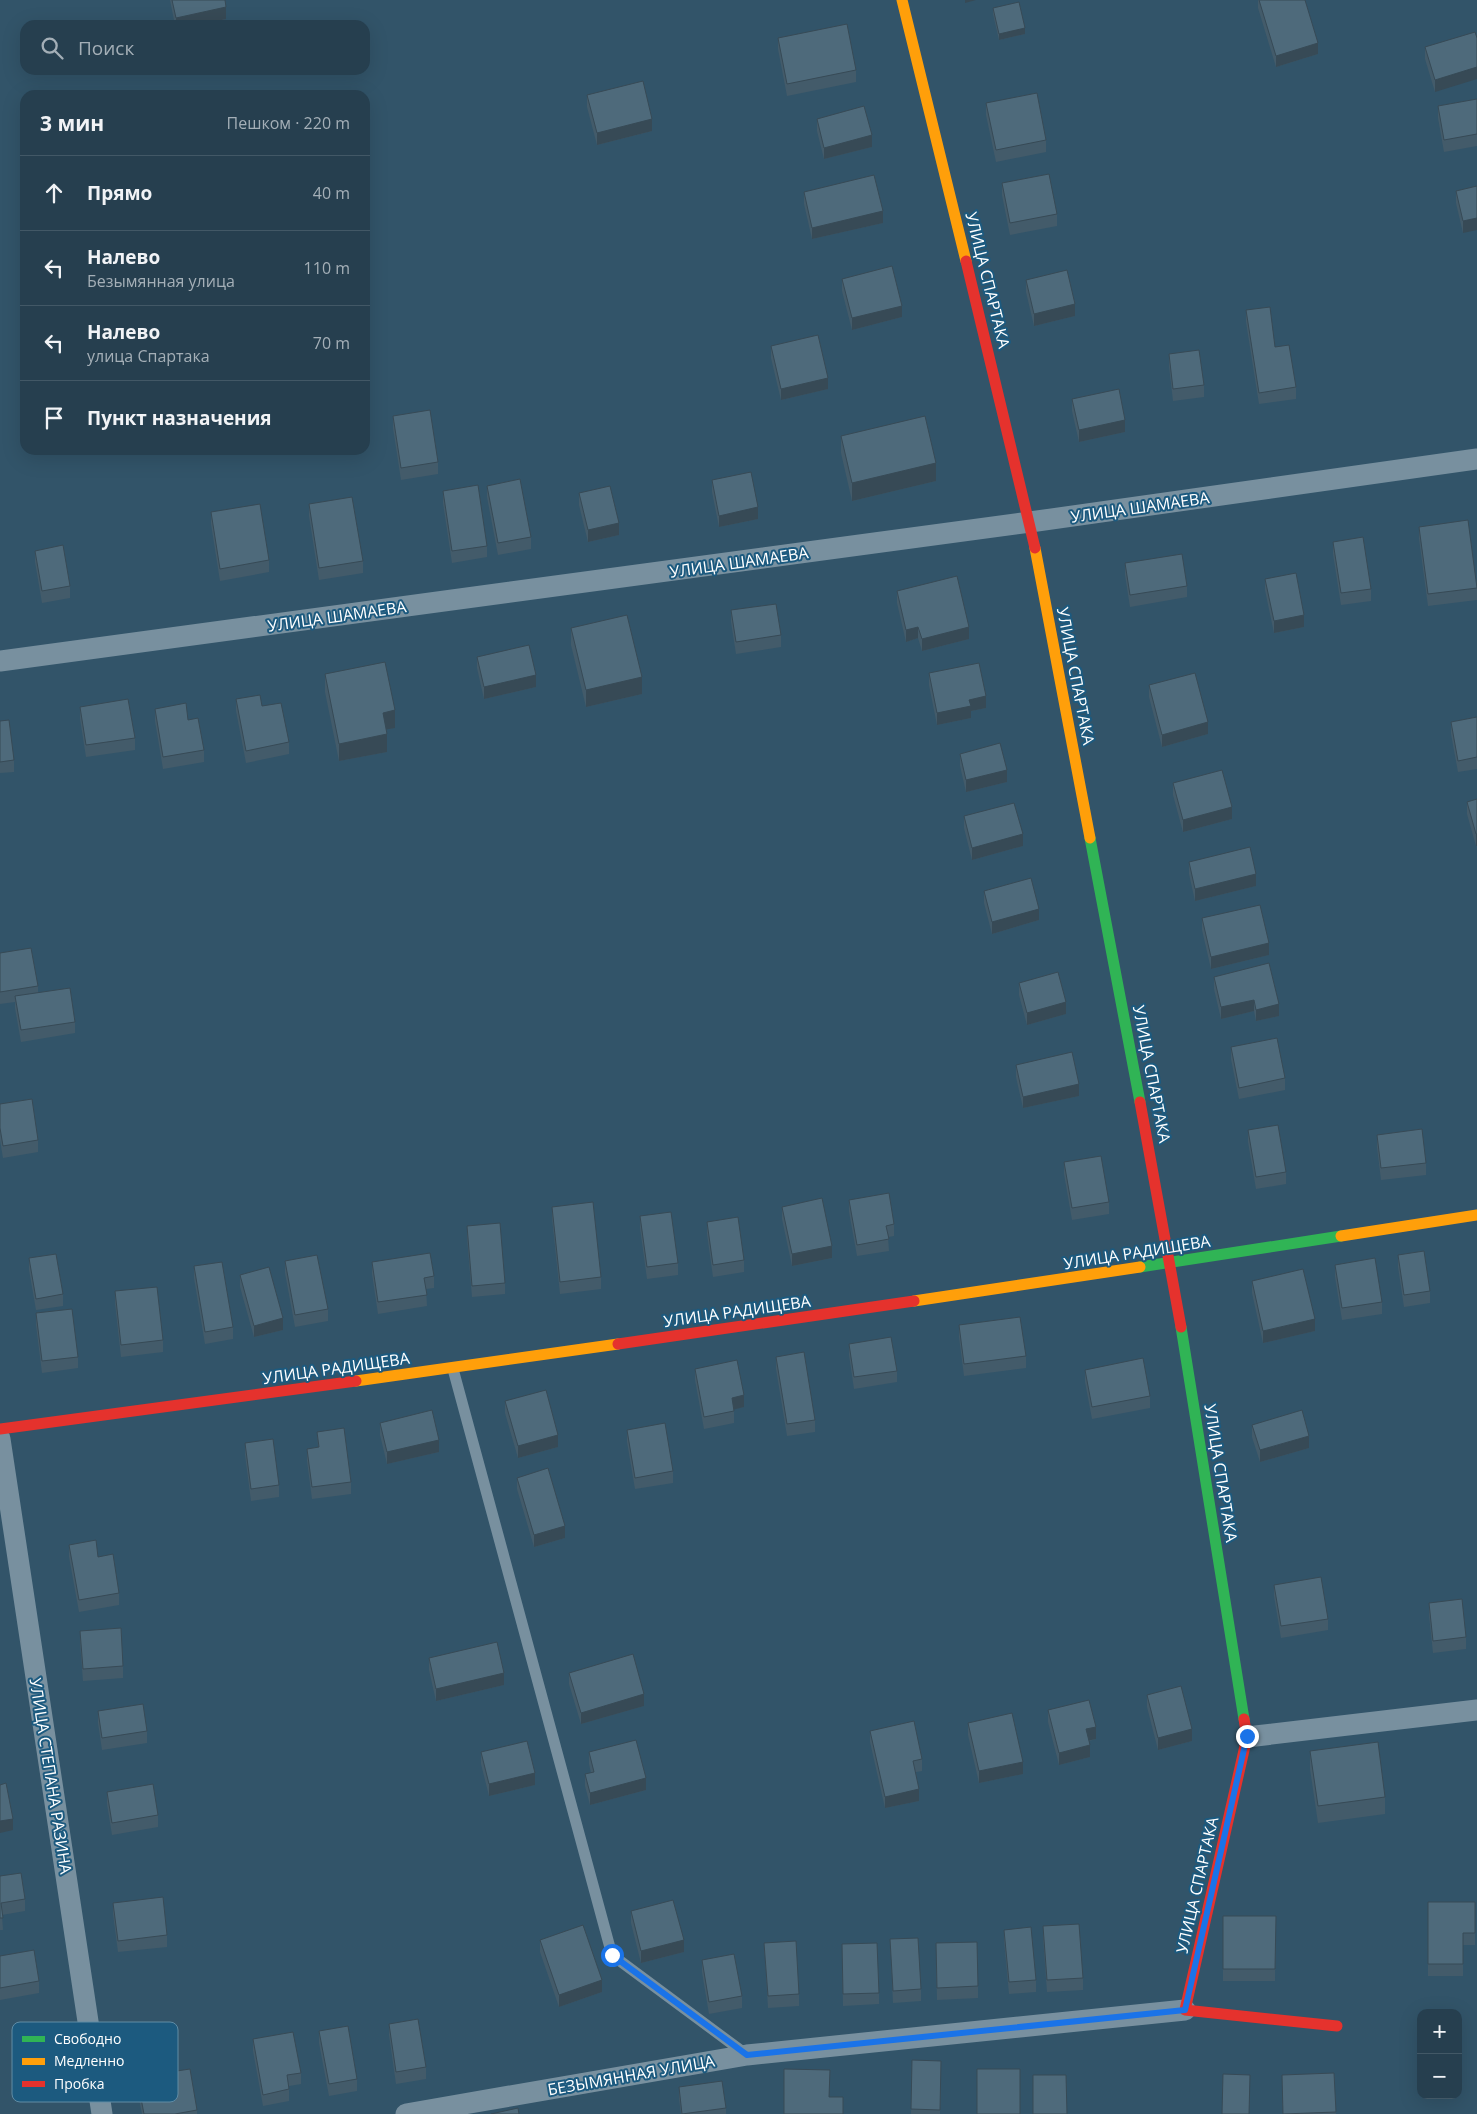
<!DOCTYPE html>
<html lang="ru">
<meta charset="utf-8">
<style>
:root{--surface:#263f4f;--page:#2e4656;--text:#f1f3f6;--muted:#a4afb7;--line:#425866}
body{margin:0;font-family:"Open Sans",sans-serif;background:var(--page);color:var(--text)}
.controls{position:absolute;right:15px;bottom:15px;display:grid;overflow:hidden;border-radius:10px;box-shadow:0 5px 20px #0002}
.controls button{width:45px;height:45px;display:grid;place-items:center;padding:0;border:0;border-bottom:1px solid var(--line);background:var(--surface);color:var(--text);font:25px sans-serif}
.stop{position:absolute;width:15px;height:15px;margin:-11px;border:4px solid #1a73e8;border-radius:50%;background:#fff}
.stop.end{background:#1a73e8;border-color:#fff;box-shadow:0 1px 5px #0008}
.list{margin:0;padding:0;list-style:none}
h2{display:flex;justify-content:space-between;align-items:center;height:65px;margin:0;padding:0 20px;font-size:21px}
h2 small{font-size:16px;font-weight:400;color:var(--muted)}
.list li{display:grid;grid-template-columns:32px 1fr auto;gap:15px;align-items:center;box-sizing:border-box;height:75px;padding:0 20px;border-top:1px solid var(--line)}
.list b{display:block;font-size:19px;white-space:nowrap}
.list p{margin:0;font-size:16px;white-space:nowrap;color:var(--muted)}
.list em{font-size:16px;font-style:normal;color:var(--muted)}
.icon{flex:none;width:28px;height:28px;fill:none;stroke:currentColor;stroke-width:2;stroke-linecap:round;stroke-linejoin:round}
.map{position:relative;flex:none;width:1477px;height:2114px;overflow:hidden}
.search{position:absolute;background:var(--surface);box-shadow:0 5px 20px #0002;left:20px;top:20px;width:350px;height:55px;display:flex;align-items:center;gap:12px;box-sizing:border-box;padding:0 18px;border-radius:15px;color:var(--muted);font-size:19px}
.panel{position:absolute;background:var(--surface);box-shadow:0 5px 20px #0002;left:20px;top:90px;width:350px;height:365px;border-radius:15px}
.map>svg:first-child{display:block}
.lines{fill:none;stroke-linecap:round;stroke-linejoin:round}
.lane{stroke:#78909f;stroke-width:11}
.street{stroke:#78909f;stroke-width:21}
.fast{stroke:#30b455;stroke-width:11}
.slow{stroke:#ff9f0a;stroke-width:11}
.jam{stroke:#e5322d;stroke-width:11}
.wall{fill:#435b6a}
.shaded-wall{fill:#374a56}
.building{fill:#4e6a7b;stroke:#374a56}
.route{stroke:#1a73e8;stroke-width:6}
.labels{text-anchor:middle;stroke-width:4;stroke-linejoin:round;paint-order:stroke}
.street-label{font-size:16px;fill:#fff;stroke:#1c5a7f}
.key{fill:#1c5a7f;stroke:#608ca5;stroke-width:1}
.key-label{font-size:14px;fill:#fff}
</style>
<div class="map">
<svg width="1477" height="2114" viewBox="0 0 1477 2114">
<rect width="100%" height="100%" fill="#325469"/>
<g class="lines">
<path class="lane" d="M453,1369l159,586 135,100"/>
<path class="street" d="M0,661l1030,-139 447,-63
M0,1439l102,675
M1247,1737l230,-27
M406,2114l341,-59 438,-45"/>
<path class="fast" d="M1090,838l50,264
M1140,1267l201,-31
M1181,1327l63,392"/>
<path class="slow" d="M902,0l64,261
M1035,548l55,290
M1341,1236l136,-21
M914,1301l226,-34
M356,1381l262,-37"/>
<path class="jam" d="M966,261l69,287
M1140,1102l41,225
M618,1344l296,-43
M0,1429l356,-48
M1244,1719l3,18 -62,273 152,16"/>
</g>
<path class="wall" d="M170,0h55l1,19 -27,6h-24z
M1258,0h47l13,54 -42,13 -18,-59z
M993,8l32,26 -26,6 -6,-26z
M778,38l78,32v12l-69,14 -9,-47z
M1477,38l-42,54 -10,-33v-12z
M587,95l65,36 -55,14 -10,-38z
M1477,99v47l-33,6 -6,-34v-12z
M986,103l60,37v12l-50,10 -10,-47z
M817,119l55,28 -48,12 -7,-28z
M1002,183l55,31v12l-47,9 -8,-40z
M1477,186l-14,47 -7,-30v-12z
M804,192l79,31 -71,16 -8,-35z
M842,279l60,38 -50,13 -10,-39z
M1026,280l49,36 -41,10 -8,-34z
M1246,310l29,37 21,40v12l-37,5 -13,-82z
M771,346l57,43 -47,11 -10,-42z
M1169,354l35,31v12l-31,4 -4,-35z
M1072,399l53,33 -46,10 -7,-31z
M393,416l45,46v12l-37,6 -8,-52z
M841,436l95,45 -84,20 -11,-48z
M712,480l46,39 -39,8 -7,-35z
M487,486l44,51v12l-33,6 -11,-58z
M443,491l44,55v11l-35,6 -9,-60z
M579,493l40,42 -31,7 -9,-37z
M309,504l54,57v12l-44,7 -10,-64z
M211,512l58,48v12l-49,9 -9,-57z
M1419,527l58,61v12l-49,6 -9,-67z
M1333,542l38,47v12l-30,4 -8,-51z
M35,551l35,35v12l-28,5 -7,-41z
M1125,563l62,23v11l-57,10 -5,-32z
M1265,579l39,48 -30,6 -9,-43z
M897,591l72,48 -47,12 -4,-13 -12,4 -9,-39z
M731,610l50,25v12l-45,7 -5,-32z
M571,628l71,66 -56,13 -15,-62z
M477,657l59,30 -52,12 -7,-31z
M929,673l57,35 -15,3v7l-34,7 -8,-40z
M325,674l70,54 -9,1 1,23 -48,9 -14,-69z
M1149,685l59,49 -46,13 -13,-50z
M236,699l26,7 27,36v12l-43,9 -10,-52z
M80,707l55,31v12l-49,7 -6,-38z
M155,709l33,11 16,30v12l-41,7 -8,-48z
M1477,717v52l-19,3 -7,-38v-12z
M0,721l14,39v12l-14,1z
M960,754l47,28 -41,10 -6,-26z
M1173,783l59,36 -49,13 -10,-37z
M1477,799l-1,47 -9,-32v-12z
M964,816l59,30 -51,14 -8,-32z
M1189,862l67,24 -61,15 -6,-27z
M984,891l55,29 -47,14 -8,-31z
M1202,918l67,37 -58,14 -9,-39z
M0,953l38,33v7l37,29v11l-54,9 -6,-34v-6l-15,2z
M1214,977l65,39 -23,5 -2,-10 -33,8 -7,-30z
M1019,983l47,31 -39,11 -8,-30z
M1231,1047l54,31v12l-46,9 -8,-40z
M1016,1065l63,31 -56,12 -7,-31z
M0,1104l38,36v12l-35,6 -3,-18z
M1248,1130l38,42v12l-30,5 -8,-47z
M1377,1135l49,28v12l-45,5 -4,-33z
M1064,1162l45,40v12l-37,6 -8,-46z
M849,1200l45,24v12l-6,1 1,14 -32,5 -8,-44z
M552,1207l49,70v12l-41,5 -8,-76z
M782,1207l50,51 -40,8 -10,-47z
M640,1216l38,47v12l-31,4 -7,-51z
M707,1222l37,38v12l-31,5 -6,-43z
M467,1226l38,57v11l-33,3 -5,-59z
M1398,1255l32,36v12l-26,4 -6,-40z
M29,1258l34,36v12l-27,4 -7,-40z
M285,1261l43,48v12l-33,6 -10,-54z
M372,1262l62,14v12l-8,1 1,17 -49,8 -6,-40z
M1335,1265l47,37v12l-40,6 -7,-43z
M194,1266l39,61v12l-28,5 -11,-66z
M240,1275l43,55 -29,7 -14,-50z
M1252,1281l63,50 -52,12 -11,-50z
M115,1291l48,49v12l-42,5 -6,-54z
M36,1313l42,44v11l-36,5 -6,-48z
M959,1325l67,31v12l-62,8 -5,-39z
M849,1344l48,27v11l-43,7 -5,-34z
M776,1357l39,63v12l-28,4 -11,-67z
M695,1369l49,38 -10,2v14l-30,6 -9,-49z
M1085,1370l65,26v12l-58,11 -7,-37z
M505,1401l53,46 -40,11 -13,-45z
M380,1423l59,29 -52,12 -7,-29z
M1252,1425l57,23 -49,14 -8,-25z
M627,1430l46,41v12l-38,6 -8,-47z
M317,1432l34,50v12l-39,5 -5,-38v-12l11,-2z
M245,1443l34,42v12l-28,4 -6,-46z
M517,1478l48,60 -31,9 -17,-58z
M69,1545l50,48v12l-40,7 -10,-55z
M1274,1585l54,34v11l-47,8 -7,-42z
M1429,1603l37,34v12l-33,4 -4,-38z
M80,1631l43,35v12l-40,3 -3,-38z
M429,1658l75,27 -68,16 -7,-31z
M569,1673l75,33 -63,18 -12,-40z
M1147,1695l45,46 -34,9 -11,-43z
M1048,1710l48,29 -7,2 1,16 -31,8 -11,-43z
M98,1711l49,20v12l-45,7 -4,-27z
M968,1723l55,51 -44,9 -11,-48z
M870,1731l52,28v12l-6,1 3,29 -34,7 -15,-66z
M1310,1751l75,46v17l-67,9 -8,-54z
M481,1752l54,33 -46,11 -8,-32z
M589,1752l57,38 -56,15 -5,-19v-12l6,-1 -2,-9z
M107,1792l51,23v12l-46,8 -5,-31z
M0,1876l25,23v12l-23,4 1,15h-3z
M1428,1902h47v43h-12v31h-35z
M113,1903l54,32v12l-49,5 -5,-38z
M631,1911l53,41 -43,11 -10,-40z
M1223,1916h53l-1,65h-52z
M1043,1926l40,52v12l-36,2 -4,-54z
M1004,1930l32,50v12l-27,2 -5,-53z
M890,1939l31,50v12l-28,2z
M540,1940l62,52 -43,15 -19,-55z
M764,1943l35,51v12l-31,2z
M936,1955l42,31v12l-41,2z
M0,1956l39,25v12l-39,7z
M842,1956l37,37v11l-36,2z
M702,1960l40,36v12l-33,6 -7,-42z
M389,2024l37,43v12l-30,5 -7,-49z
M319,2031l38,48v12l-28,5 -10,-53z
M253,2039l48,34v11l-12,2v15l-26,5 -10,-55z
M912,2060l29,1 -1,53h-29z
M1334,2073l2,41h-53l-1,-39z
M137,2077l60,33v4h-55l-5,-25z
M679,2087l47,21v6h-45l-2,-15z"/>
<path class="shaded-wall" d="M965,0h11l-11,3z
M226,7v12l-27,6h-23v-7z
M1025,28v6l-26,6v-6z
M1318,43v11l-42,13v-11z
M1477,67v12l-42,13v-12z
M652,119v12l-55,14v-12z
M872,135v12l-48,12v-11z
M883,211v12l-71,16v-11z
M1477,218v12l-14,3v-12z
M1075,304v12l-41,10v-12z
M902,306v11l-50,13v-12z
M828,378v11l-47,11v-11z
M1125,420v12l-46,10v-12z
M936,463v18l-84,20v-18z
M758,507v12l-39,8v-11z
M619,523v12l-31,7v-12z
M1304,615v12l-30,6v-12z
M918,627v11l-12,4v-12z
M969,627v12l-47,12v-12z
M536,675v12l-52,12v-12z
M642,677v17l-56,13v-17z
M986,696v12l-15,3v7l-34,7v-12l32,-13z
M395,710v18l-12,2v-17z
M1208,722v12l-46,13v-12z
M387,734v18l-48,9v-17z
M1007,770v12l-41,10v-12z
M1232,807v12l-49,13v-12z
M1023,834v12l-51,14v-12z
M1476,834h1v12h-1z
M1256,874v12l-61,15v-12z
M1039,909v11l-47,14v-12z
M1269,943v12l-58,14v-12z
M1254,1000v11l-33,8v-12z
M1066,1002v12l-39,11v-12z
M1279,1004v12l-23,5v-11z
M1079,1084v12l-56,12v-11z
M832,1246v12l-40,8v-12z
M283,1318v12l-29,7v-11z
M1315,1319v12l-52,12v-12z
M744,1395v12l-12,3v-12z
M558,1435v12l-40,11v-12z
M1309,1436v12l-49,14v-12z
M439,1440v12l-52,12v-12z
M565,1526v12l-31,9v-12z
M504,1673v12l-68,16v-12z
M644,1694v12l-63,18v-11z
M1096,1727v12l-10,2v-12z
M1192,1729v12l-34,9v-12z
M1090,1745v12l-31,8v-12z
M1023,1762v12l-44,9v-12z
M535,1773v12l-46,11v-12z
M646,1778v12l-56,15v-12z
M919,1789v12l-34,7v-11z
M13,1819v11l-13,3v-12z
M684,1940v12l-43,11v-12z
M602,1980v12l-43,15v-12z"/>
<path class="building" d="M172,0h53l1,7 -50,11z
M1259,0h46l13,43 -42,13z
M1019,2l6,26 -26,6 -6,-26z
M847,24l9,46 -69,14 -9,-46z
M1475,32l2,6v29l-42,13 -10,-33z
M643,81l9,38 -55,14 -10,-38z
M1037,93l9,47 -50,10 -10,-47z
M1477,99v35l-33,6 -6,-34z
M864,106l8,29 -48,13 -7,-29z
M1049,174l8,40 -47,9 -8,-40z
M874,175l9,36 -71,17 -8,-36z
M1477,186v32l-14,3 -7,-30z
M892,266l10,40 -50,12 -10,-39z
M1067,270l8,34 -41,10 -8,-34z
M1270,307l5,40 14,-2 7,42 -37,6 -13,-83z
M818,335l10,43 -47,11 -10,-43z
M1199,350l5,35 -31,4 -4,-35z
M1119,389l6,31 -46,10 -7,-31z
M430,410l8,52 -37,6 -8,-52z
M925,416l11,47 -84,20 -11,-47z
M751,472l7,35 -39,9 -7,-36z
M520,479l11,58 -33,6 -11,-57z
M478,485l9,61 -35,5 -9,-60z
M610,486l9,37 -31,7 -9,-37z
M352,497l11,64 -44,7 -10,-64z
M260,504l9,56 -49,9 -9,-57z
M1468,520l9,68 -49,6 -9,-67z
M1363,537l8,52 -30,4 -8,-51z
M63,545l7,41 -28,5 -7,-40z
M1182,554l5,32 -57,9 -5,-32z
M1296,573l8,42 -30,6 -9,-42z
M957,576l12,51 -47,12 -4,-12 -12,3 -9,-39z
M776,604l5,31 -45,7 -5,-32z
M627,615l15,62 -56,13 -15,-62z
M529,645l7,30 -52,12 -7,-30z
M385,662l10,48 -12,3 4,21 -48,10 -14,-70z
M979,663l7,33 -17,4 2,6 -34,7 -8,-40z
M1195,673l13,49 -46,13 -13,-50z
M260,695l2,11 19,-3 8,39 -43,9 -10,-52z
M128,699l7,39 -49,7 -6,-38z
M186,703l2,17 10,-2 6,32 -41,7 -8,-48z
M1477,717v40l-19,4 -7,-39z
M9,720l5,40 -14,2v-41z
M1000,743l7,27 -41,10 -6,-26z
M1222,770l10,37 -49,13 -10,-37z
M1477,799v35h-1l-9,-32z
M1014,803l9,31 -51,14 -8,-32z
M1250,847l6,27 -61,15 -6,-27z
M1031,878l8,31 -47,13 -8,-31z
M1260,905l9,38 -58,14 -9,-39z
M31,948l7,38 -38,6v-39z
M1269,963l10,41 -23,6 -2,-10 -33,7 -7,-30z
M1058,972l8,30 -39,11 -8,-30z
M70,988l5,34 -54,8 -6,-34z
M1277,1038l8,40 -46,10 -8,-41z
M1072,1052l7,32 -56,13 -7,-32z
M32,1099l6,41 -35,6 -3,-18v-24z
M1278,1125l8,47 -30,5 -8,-47z
M1422,1129l4,34 -45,5 -4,-33z
M1101,1156l8,46 -37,6 -8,-46z
M889,1193l5,31 -8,2 3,13 -32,6 -8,-45z
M822,1198l10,48 -40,8 -10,-47z
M593,1202l8,75 -41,5 -8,-75z
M671,1212l7,51 -31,4 -7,-51z
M738,1217l6,43 -31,5 -6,-43z
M500,1223l5,60 -33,3 -5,-60z
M1424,1251l6,40 -26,4 -6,-40z
M430,1253l4,23 -10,2 3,17 -49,7 -6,-40z
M56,1254l7,40 -27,5 -7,-41z
M317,1255l11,54 -33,6 -10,-54z
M1375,1258l7,44 -40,6 -7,-43z
M222,1262l11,65 -28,5 -11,-66z
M269,1267l14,51 -29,8 -14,-51z
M1303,1269l12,50 -52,12 -11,-50z
M157,1287l6,53 -42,5 -6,-54z
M72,1309l6,48 -36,4 -6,-48z
M1020,1317l6,39 -62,8 -5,-39z
M891,1337l6,34 -43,6 -5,-33z
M804,1352l11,68 -28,4 -11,-67z
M1143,1358l7,38 -58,11 -7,-37z
M737,1360l7,35 -12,3 2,13 -30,6 -9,-48z
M546,1390l12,45 -40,11 -13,-45z
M432,1410l7,30 -52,12 -7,-29z
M1302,1410l7,26 -49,14 -8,-25z
M665,1423l8,48 -38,7 -8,-48z
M344,1428l7,54 -39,5 -5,-38 12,-2 -2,-15z
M273,1439l6,46 -28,4 -6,-46z
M548,1468l17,58 -31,9 -17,-57z
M96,1540l2,17 15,-3 6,39 -40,7 -10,-55z
M1321,1577l7,42 -47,7 -7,-41z
M1462,1599l4,38 -33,4 -4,-38z
M121,1628l2,38 -40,3 -3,-38z
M497,1642l7,31 -68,16 -7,-31z
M633,1654l11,40 -63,19 -12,-40z
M1181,1686l11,43 -34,9 -11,-43z
M1089,1700l7,27 -10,2 4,16 -31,8 -11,-43z
M143,1704l4,27 -45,7 -4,-27z
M1012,1713l11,49 -44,9 -11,-48z
M914,1721l8,38 -9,2 6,28 -34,8 -15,-66z
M636,1740l10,38 -56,15 -5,-19 9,-2 -5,-20z
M527,1741l8,32 -46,11 -8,-32z
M1378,1742l7,55 -67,9 -8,-55z
M6,1783l7,36 -13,2v-36z
M153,1784l5,31 -46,8 -5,-31z
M21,1873l4,26 -24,4 2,15h-3v-42z
M163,1897l4,38 -49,6 -5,-38z
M673,1900l11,40 -43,11 -10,-40z
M1428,1902h47v31h-12v31h-35z
M1223,1916h53l-1,53h-52z
M1079,1924l4,54 -36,2 -4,-54z
M583,1925l19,55 -43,15 -19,-55z
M1031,1927l5,53 -27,2 -5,-52z
M918,1938l3,51 -28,2 -3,-52z
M796,1941l3,53 -31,2 -4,-53z
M977,1942l1,44 -41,2 -1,-45z
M877,1943l2,50 -36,1 -1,-50z
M34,1950l5,31 -39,7v-32z
M734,1954l8,42 -33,6 -7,-42z
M418,2019l8,48 -30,5 -7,-48z
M348,2026l9,53 -28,5 -10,-53z
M293,2032l8,41 -14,2 2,14 -26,6 -10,-56z
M912,2060l29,1 -1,49 -29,-1z
M190,2069l7,41 -22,4h-31l-7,-37z
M784,2069l46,1 -1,27h14v17h-59z
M977,2069h43v45h-43z
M1334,2073l2,39 -53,2 -1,-39z
M1223,2074l27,1 -1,39h-27z
M1033,2075h33l1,39h-34z
M722,2081l4,27 -44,6 -3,-27z
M518,2108l1,6h-28z"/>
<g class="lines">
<path class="route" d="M612,1955l135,100 438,-45 62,-274"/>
</g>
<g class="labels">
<g class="street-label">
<text transform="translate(988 280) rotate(76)" y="6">УЛИЦА СПАРТАКА</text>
<text transform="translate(1140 507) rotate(-8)" y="6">УЛИЦА ШАМАЕВА</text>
<text transform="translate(739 562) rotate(-8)" y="6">УЛИЦА ШАМАЕВА</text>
<text transform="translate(337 616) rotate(-8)" y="6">УЛИЦА ШАМАЕВА</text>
<text transform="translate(1076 676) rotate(79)" y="6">УЛИЦА СПАРТАКА</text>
<text transform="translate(1152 1074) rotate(79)" y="6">УЛИЦА СПАРТАКА</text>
<text transform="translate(1137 1252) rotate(-9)" y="6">УЛИЦА РАДИЩЕВА</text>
<text transform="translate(737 1311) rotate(-8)" y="6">УЛИЦА РАДИЩЕВА</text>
<text transform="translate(336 1368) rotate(-8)" y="6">УЛИЦА РАДИЩЕВА</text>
<text transform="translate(1221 1473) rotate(81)" y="6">УЛИЦА СПАРТАКА</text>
<text transform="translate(51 1776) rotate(81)" y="6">УЛИЦА СТЕПАНА РАЗИНА</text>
<text transform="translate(1197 1885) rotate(-77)" y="6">УЛИЦА СПАРТАКА</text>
<text transform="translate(631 2075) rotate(-10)" y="6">БЕЗЫМЯННАЯ УЛИЦА</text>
</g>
</g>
<rect x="12" y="2022" width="166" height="80" rx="8" class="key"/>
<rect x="22" y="2036" width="23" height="6" fill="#30b455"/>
<rect x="22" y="2058" width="23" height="7" fill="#ff9f0a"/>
<rect x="22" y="2081" width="23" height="6" fill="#e5322d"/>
<g class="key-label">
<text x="54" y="2044">Свободно</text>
<text x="54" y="2066">Медленно</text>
<text x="54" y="2089">Пробка</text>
</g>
</svg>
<div class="controls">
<button>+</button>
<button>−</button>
</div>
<div class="stop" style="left:612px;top:1955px"></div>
<div class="stop end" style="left:1247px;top:1736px"></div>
<div class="search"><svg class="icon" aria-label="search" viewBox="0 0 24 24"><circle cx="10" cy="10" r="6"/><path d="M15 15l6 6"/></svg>Поиск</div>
<section class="panel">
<h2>3 мин<small>Пешком · 220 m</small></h2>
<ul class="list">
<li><svg class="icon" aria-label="ahead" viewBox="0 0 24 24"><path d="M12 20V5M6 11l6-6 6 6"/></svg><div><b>Прямо</b></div><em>40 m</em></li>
<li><svg class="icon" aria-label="left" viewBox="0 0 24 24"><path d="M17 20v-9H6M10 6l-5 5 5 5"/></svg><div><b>Налево</b><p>Безымянная улица</p></div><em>110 m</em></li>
<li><svg class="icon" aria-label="left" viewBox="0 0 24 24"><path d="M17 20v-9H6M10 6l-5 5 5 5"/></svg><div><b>Налево</b><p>улица Спартака</p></div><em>70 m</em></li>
<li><svg class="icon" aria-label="arrive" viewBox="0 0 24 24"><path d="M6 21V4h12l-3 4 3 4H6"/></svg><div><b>Пункт назначения</b></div></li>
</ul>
</section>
</div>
